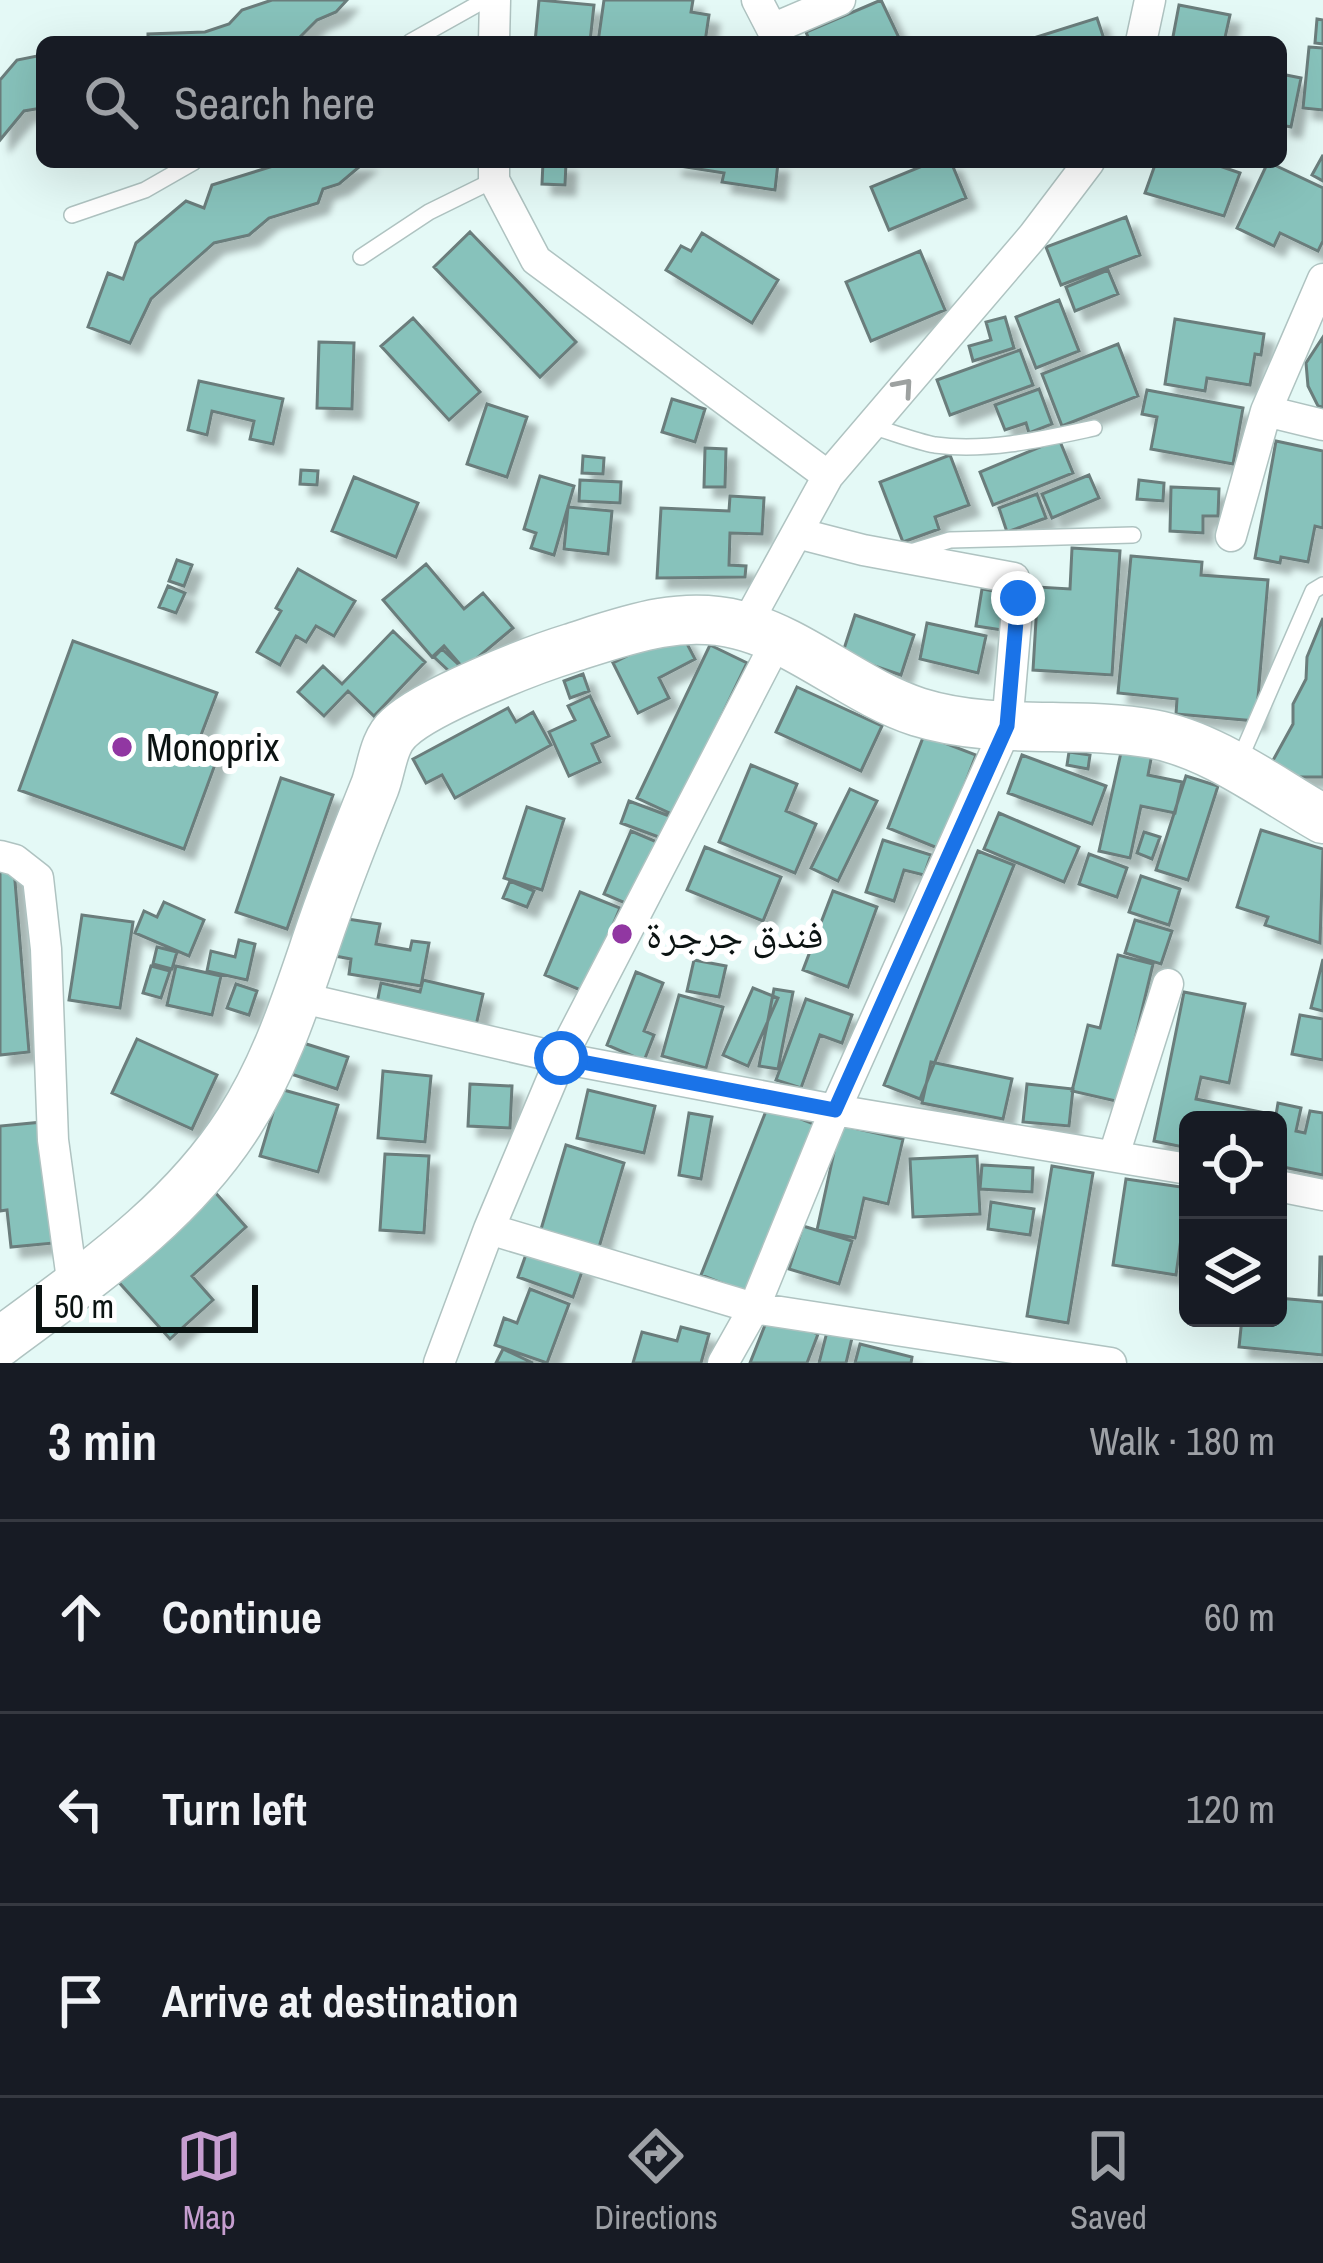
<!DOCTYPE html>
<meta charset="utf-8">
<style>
:root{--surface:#171b24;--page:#20242c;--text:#f1f3f6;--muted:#9ea1a6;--line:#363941;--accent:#c69ed0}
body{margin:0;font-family:"Archivo Narrow","Noto Naskh Arabic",sans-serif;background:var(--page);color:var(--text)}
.controls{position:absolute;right:36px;bottom:36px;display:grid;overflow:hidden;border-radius:18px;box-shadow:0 12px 48px #0002}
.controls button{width:108px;height:108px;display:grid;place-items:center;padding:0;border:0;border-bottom:3px solid var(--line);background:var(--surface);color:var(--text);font:60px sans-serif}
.scale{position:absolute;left:36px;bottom:30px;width:222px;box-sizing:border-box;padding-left:12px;border:6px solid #0b1312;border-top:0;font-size:33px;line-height:42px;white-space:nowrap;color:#0b1312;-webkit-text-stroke:9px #fff;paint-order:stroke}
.stop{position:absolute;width:36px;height:36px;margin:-27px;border:9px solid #1a73e8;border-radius:50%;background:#fff}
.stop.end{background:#1a73e8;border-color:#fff;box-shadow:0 3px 12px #0008}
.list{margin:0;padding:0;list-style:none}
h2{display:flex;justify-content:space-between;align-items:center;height:156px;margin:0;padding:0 48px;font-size:51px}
h2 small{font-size:39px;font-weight:400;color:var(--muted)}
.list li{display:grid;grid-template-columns:78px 1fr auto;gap:36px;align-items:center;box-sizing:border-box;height:192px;padding:0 48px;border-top:3px solid var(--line)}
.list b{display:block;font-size:45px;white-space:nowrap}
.list em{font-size:39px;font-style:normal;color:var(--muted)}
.icon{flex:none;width:66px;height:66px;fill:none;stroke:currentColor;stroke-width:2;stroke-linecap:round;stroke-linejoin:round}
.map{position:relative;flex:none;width:1323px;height:1363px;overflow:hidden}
.search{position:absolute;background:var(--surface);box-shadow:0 12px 48px #0002;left:36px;right:36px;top:36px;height:132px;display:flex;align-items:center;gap:30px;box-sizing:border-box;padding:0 42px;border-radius:18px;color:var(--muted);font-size:45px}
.sheet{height:732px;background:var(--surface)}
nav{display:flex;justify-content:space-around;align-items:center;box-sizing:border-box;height:168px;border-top:3px solid var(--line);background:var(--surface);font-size:33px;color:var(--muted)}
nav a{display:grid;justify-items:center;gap:6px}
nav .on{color:var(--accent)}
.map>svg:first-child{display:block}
.building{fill:#87c2bb;stroke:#6b7d7b;stroke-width:3;filter:url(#shadow)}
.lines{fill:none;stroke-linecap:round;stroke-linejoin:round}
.service-casing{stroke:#afc3c1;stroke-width:18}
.minor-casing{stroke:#afc3c1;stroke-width:33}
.primary-casing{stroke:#afc3c1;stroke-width:51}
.service{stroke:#fff;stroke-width:15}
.minor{stroke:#fff;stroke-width:30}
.primary{stroke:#fff;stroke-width:48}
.oneway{stroke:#9da1a0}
.route{stroke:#1a73e8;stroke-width:15}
.poi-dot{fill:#9137a2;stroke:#fff;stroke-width:4.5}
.labels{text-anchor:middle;stroke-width:12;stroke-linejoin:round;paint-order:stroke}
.poi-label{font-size:39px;fill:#0b1312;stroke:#fff;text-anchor:start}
</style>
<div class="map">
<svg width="1323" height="1363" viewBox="0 0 1323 1363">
<defs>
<filter id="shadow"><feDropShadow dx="10" dy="10" stdDeviation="3" flood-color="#0004"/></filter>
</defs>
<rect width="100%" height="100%" fill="#e4f9f6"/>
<path class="building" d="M272,0h75l-11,12 -19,8 -22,22h-147v-8l57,-2 24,-8 13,-14z
M539,0l55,5 -4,37h-55z
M604,0h89l-2,12 18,3 -4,27h-107z
M881,0l20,42h-91l-4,-10z
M1179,5l51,10 -6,27h-52z
M1097,18l8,24h-84z
M1317,19l6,1v24l-8,-1z
M1309,47l14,1v62l-20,-2z
M42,55v53l-18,3 -24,29v-60l17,-20z
M1281,74l20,4 -10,49 -10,-2z
M1323,155v26l-11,-6z
M286,162h79l-26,22 -16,5 -5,14 -49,15 -20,17 -35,8 -63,56 -21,44 -42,-16 20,-54 15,6 13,-36 50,-42 18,7 8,-23z
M543,162l23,1 -1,22 -23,-1z
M673,162l105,1 -3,27 -53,-8 2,-9 -51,-8z
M932,162h19l15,36 -77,32 -18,-43z
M1156,162h52l32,11 -16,43 -79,-23z
M1268,162l55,26v53l-5,10 -38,-18 -6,13 -37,-18z
M1126,217l14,38 -79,30 -15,-38z
M470,232l106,110 -36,35 -106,-110z
M702,233l76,47 -26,43 -86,-53 15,-24 10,5z
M920,251l25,59 -74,31 -25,-59z
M1108,270l10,24 -43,17 -9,-24z
M1059,300l20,51 -43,17 -20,-51z
M1005,317l9,31 -41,13 -4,-15 22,-6 -5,-18z
M413,318l67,74 -31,28 -68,-74z
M1175,319l89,15 -3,21 -6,-1 -5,31 -43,-7 -2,13 -40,-7z
M1323,337v70l-5,-1 -10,-20 -2,-23z
M319,342l35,1 -2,66 -35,-1z
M1118,344l20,52 -76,30 -20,-52z
M1020,350l13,35 -83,30 -13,-35z
M199,381l84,18 -10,45 -23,-5 4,-18 -42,-10 -5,24 -19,-5z
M1039,389l13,35 -23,9 -3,-10 -21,7 -10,-25z
M1147,390l96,18 -10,56 -82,-15 6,-32 -15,-3z
M672,399l33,10 -10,33 -33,-10z
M487,404l40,13 -20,60 -40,-13z
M1059,439l14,34 -80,32 -13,-33z
M1276,441l47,10v77l-8,-2 -7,36 -27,-5 -1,6 -25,-5z
M705,448l21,1 -1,38h-21z
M950,455l19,50 -34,12 4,12 -36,13 -23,-60z
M583,456l21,2 -1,16 -21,-1z
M301,470l17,1 -1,14 -17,-1z
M1089,475l10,23 -47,20 -10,-24z
M540,476l34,10 -20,69 -23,-7 5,-15 -12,-4z
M354,477l64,26 -22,54 -64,-26z
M580,480l41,2 -1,21 -41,-2z
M1139,480l25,3 -1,18 -26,-2z
M1171,487l48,2 -1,27h-15v17l-33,-2z
M1037,494l9,24 -39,14 -8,-24z
M730,496l34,2 -2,36 -32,-1 -1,32 17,1 -1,11 -88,1 4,-70 68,3z
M568,507l44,4 -4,43 -44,-5z
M1072,548l48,3 -8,124 -79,-5 5,-83 32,2z
M1131,556l71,6 -1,13 67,5 -12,141 -80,-7 1,-15 -59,-6z
M177,560l15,5 -8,21 -15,-5z
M426,564l38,45 19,-16 30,35 -49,41 -20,-23 -12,11 -49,-57z
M298,569l57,32 -21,35 -18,-10 -10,16 -10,-6 -16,29 -23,-13 24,-41 -5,-3z
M168,586l17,7 -9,20 -17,-6z
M982,589l26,4 -6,37 -26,-4z
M855,615l59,20 -13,40 -59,-20z
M1323,618v159h-27l-25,-13 22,-40v-20l13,-25 1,-22z
M927,623l59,13 -8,37 -58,-14z
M393,631l32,31 -51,54 -26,-25 -24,25 -26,-24 25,-26 19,18z
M671,634l12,2 12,23 -36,19 10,20 -31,15 -25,-50z
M73,641l144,52 -19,50 22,8 -36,98 -165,-59z
M710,645l37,18 -73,152 -37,-17z
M442,649l17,16 -8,8 -17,-16z
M583,674l6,17 -19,7 -6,-17z
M797,687l85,39 -21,45 -85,-39z
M590,696l19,40 -17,8 8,18 -31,14 -20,-44 26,-12 -7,-14z
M508,708l8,14 17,-10 18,33 -96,53 -13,-23 -16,8 -13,-24z
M924,735l52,20 -36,94 -52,-21z
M1122,748l30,6 -4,21 34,7 -7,31 -34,-7 -11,52 -31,-7z
M1069,752l21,3 -2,14 -21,-4z
M1022,755l84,31 -14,38 -84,-31z
M751,765l46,19 -11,27 30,13 -21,49 -76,-31z
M1186,776l32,10 -30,94 -32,-10z
M281,778l52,17 -46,134 -51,-17z
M850,789l27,12 -39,80 -27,-13z
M629,801l43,16 -8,22 -43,-16z
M527,807l37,12 -22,71 -38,-12z
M999,813l80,34 -15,35 -80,-33z
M1261,830l62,19 -3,94 -55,-18 3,-8 -31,-10z
M631,831l26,11 -27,63 -26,-11z
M1144,832l16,5 -8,22 -15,-6z
M883,840l48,15 -7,20 -20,-5 -10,31 -28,-9z
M705,847l76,30 -18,44 -76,-31z
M978,851l36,14 -94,234 -36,-14z
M1089,854l38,14 -10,29 -38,-13z
M14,869l15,183 -29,3v-185z
M1141,876l39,13 -11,36 -40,-13z
M510,881l24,10 -7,16 -24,-9z
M833,891l44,16 -29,80 -45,-17z
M580,892l40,16 -35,84 -40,-17z
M164,902l40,18 -15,36 -54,-23 9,-22 13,6z
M82,915l51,7 -13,86 -51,-8z
M341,918l39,6 -4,20 34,6 2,-9 17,2 -8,43 -72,-12 2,-15 -16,-3z
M1135,920l37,11 -11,33 -36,-11z
M239,940l16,4 -8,36 -40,-9 4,-20 24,6z
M157,947l20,5 -5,17 -19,-5z
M1118,955l35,9 -33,138 -48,-11 16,-66 12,3z
M1323,959v52l-12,-3z
M694,960l32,6 -7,31 -32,-6z
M151,966l19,5 -9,27 -18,-5z
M176,966l45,10 -9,39 -45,-10z
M636,972l27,11 -19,48 10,4 -10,26 -37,-16z
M423,980l60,14 -8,36 -99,-22 5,-25 39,9z
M236,984l21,7 -8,24 -22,-7z
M753,988l25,10 -30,68 -25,-11z
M774,989l19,3 -15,77 -19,-3z
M1184,992l61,12 -16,79 -28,-6 -5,22 80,16 2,-12 23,5 -5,23 9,2 5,-22 13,2v62l-45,-9v-46h-90v28l-34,-7z
M679,995l44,12 -17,61 -44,-12z
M806,999l46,16 -10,28 -22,-8 -19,53 -25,-8z
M1300,1015l23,4v41l-31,-6z
M137,1039l80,36 -25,54 -80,-36z
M300,1042l48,15 -11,32 -46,-15z
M931,1062l81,17 -9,40 -81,-16z
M383,1071l48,5 -6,66 -47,-4z
M470,1084l42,2 -2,42 -42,-2z
M1027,1084l46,5 -4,37 -46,-4z
M280,1089l58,16 -20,67 -58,-16z
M588,1090l67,16 -11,47 -67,-15z
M768,1106l46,18 -67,169 -46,-18z
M689,1113l23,4 -11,62 -22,-4z
M43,1122l11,121 -43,4 -4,-37 -7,1v-85z
M840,1125l63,14 -15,65 -24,-6 -9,40 -38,-8z
M566,1145l58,18 -27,91 -58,-18z
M385,1154l44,2 -5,77 -44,-3z
M977,1156l3,58 -67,3 -3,-58z
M982,1165l51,3 -1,24 -52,-3z
M1052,1166l41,7 -25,150 -41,-7z
M1126,1179l62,9 -12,87 -63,-10z
M213,1190l33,37 -54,49 21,24 -43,39 -55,-61z
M991,1202l43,7 -4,26 -42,-6z
M803,1226l49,15 -13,43 -50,-15z
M529,1246l55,20 -11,31 -55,-20z
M1320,1257h3v38h-4z
M530,1289l39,15 -22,59 -52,-18 9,-27 13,5z
M1278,1298l45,4v53l-84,-8 3,-29h36z
M769,1315l49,19 -11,29h-57z
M681,1327l28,7 -8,29h-68l9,-31 35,9z
M827,1332l25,6 -6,25h-27z
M860,1344l52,13 -1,6h-56z
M503,1349l30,14h-37z"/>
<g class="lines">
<g class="service-casing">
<path id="service" d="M410,42l75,-42
M72,215l73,-25 49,-28
M361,257l68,-45 65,-32
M871,426c21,6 43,15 64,19 53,7 108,-6 159,-17
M911,552l39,-12 183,-5
M1239,761l74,-170 10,-6"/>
</g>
<g class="minor-casing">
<path id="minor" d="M757,0l15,29 68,-29
M494,42l1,-42
M1141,42l9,-42
M494,162v18l42,80 292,216
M1323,279l-57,132 57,14
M1231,536l35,-125
M745,627l83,-151 205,-240 56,-74
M777,641l-216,417 -72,171 265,79 357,55
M0,856l15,4 23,18 8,71 7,191 20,147
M298,997l263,61 274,52 353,59
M1114,1155l54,-171
M1278,1186l45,9
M439,1363l50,-134
M723,1363l31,-55 81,-198 172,-384 11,-128 -4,-20 -151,-28 -66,-17"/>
</g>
<g class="primary-casing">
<path id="primary" d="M0,1342c87,-65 180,-127 239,-220 40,-62 60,-131 84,-200 16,-46 34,-91 52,-136 7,-19 8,-44 24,-58 28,-27 133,-68 172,-80 56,-18 109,-38 168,-23 61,15 117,67 179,87 77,24 157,8 235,22 60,11 117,55 170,85"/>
</g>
<use href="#service" class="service"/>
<use href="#minor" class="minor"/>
<use href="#primary" class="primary"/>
</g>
<defs><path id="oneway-chevron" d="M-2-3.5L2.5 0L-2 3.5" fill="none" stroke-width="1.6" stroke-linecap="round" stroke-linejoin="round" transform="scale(3)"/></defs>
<use class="oneway" href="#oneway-chevron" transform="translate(904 387) rotate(-49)"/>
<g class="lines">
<path class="route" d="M561,1058l274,52 172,-384 11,-128"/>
</g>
<g class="poi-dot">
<circle cx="122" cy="747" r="12"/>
<circle cx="622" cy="934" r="12"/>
</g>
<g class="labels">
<g class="poi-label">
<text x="146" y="761">Monoprix</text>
<text x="646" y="948">فندق جرجرة</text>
</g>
</g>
</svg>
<div class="controls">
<button><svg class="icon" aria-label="locate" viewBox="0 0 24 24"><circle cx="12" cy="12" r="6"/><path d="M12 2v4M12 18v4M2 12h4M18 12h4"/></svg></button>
<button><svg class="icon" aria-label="layers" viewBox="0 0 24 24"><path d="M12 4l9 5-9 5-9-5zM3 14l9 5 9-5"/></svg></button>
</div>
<div class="scale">50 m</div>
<div class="stop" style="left:561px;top:1058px"></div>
<div class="stop end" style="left:1018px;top:598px"></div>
<div class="search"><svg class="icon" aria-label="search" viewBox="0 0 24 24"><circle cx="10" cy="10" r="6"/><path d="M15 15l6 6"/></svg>Search here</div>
</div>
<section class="sheet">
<h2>3 min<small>Walk · 180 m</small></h2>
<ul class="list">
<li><svg class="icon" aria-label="ahead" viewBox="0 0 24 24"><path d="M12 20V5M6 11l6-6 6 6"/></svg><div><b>Continue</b></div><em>60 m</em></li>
<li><svg class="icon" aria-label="left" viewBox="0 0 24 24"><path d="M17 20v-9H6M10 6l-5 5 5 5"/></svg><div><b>Turn left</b></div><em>120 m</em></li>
<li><svg class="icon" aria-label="arrive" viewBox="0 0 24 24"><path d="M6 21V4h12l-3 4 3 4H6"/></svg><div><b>Arrive at destination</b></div></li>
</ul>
</section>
<nav>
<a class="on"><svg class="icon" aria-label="map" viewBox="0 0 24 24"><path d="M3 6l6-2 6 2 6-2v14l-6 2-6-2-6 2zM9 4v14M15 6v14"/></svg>Map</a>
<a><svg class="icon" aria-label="directions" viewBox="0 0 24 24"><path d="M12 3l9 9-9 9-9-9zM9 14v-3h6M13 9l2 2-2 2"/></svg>Directions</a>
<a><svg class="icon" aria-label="saved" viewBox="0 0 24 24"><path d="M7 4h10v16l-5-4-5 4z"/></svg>Saved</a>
</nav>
